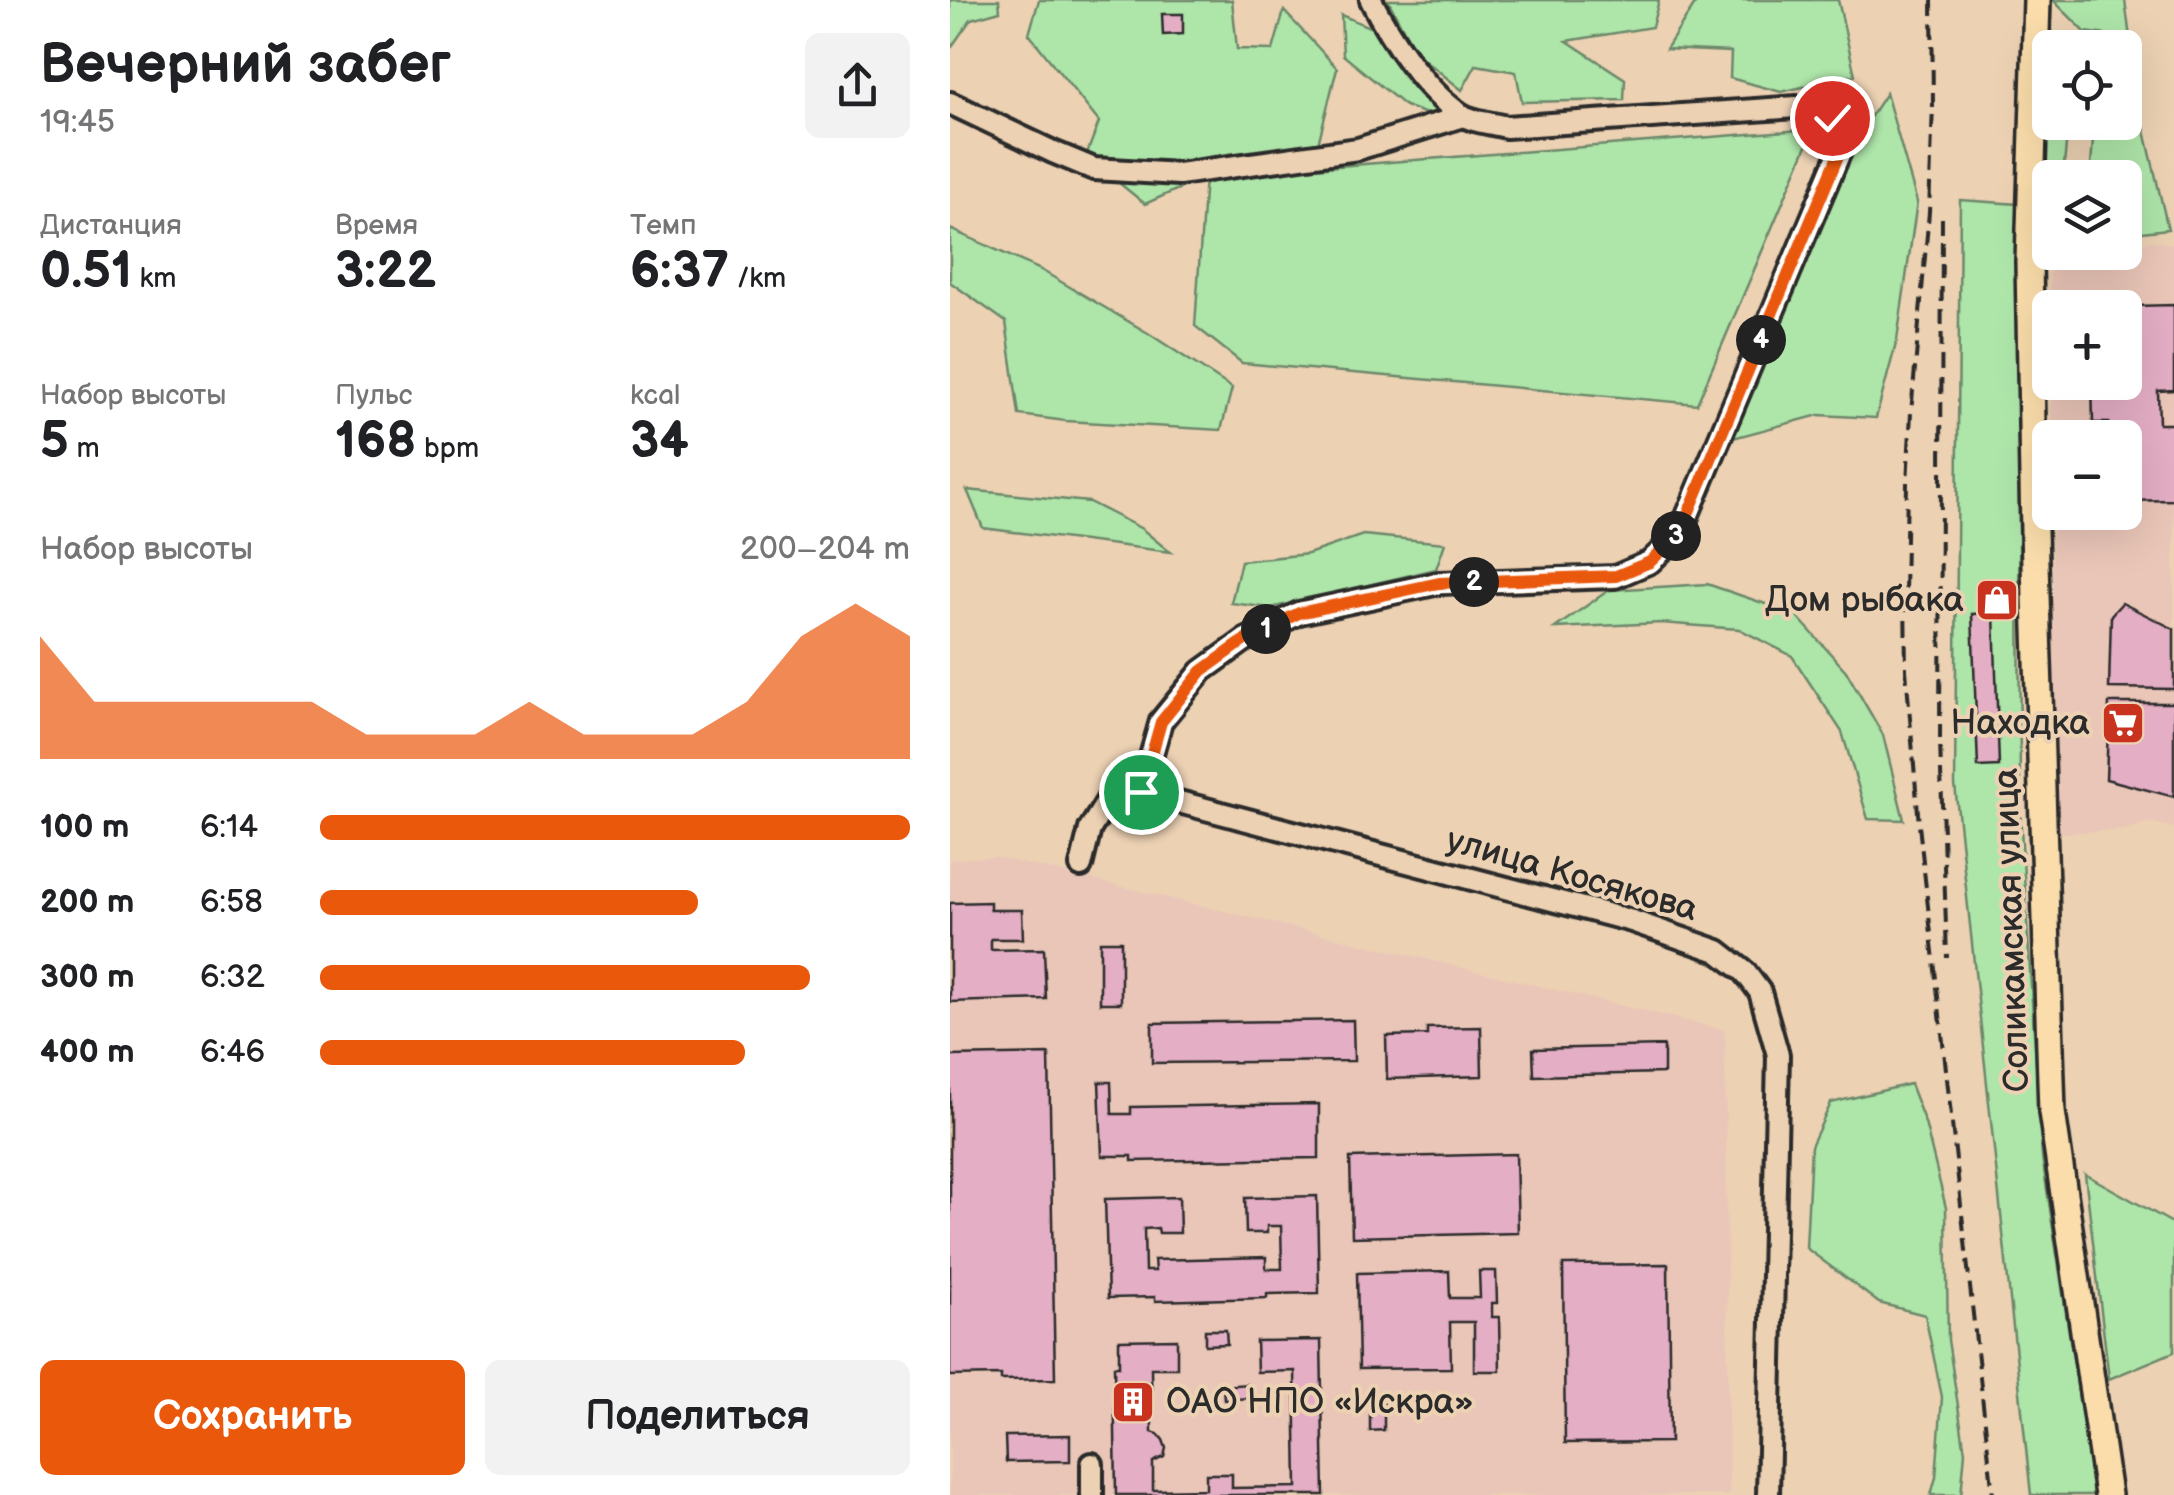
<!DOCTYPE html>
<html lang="ru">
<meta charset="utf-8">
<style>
:root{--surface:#fff;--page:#f2f2f2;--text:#202124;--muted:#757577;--accent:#ea580c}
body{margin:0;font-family:"Balsamiq Sans",sans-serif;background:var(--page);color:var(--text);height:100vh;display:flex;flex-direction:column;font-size:38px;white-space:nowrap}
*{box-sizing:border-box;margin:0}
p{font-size:32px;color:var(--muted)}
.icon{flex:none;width:55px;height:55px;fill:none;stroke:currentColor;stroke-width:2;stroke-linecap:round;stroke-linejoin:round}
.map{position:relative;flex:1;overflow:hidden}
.side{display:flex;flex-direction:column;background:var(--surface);width:950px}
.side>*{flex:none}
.tools{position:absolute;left:1082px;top:30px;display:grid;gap:20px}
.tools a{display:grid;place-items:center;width:110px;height:110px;border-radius:15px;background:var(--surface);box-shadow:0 10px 40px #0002;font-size:50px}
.pin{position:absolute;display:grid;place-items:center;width:85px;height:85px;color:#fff;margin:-42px;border:5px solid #fff;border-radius:50%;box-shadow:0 2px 10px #0007}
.km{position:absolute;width:50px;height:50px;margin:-25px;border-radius:50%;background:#222;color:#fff;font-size:28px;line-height:50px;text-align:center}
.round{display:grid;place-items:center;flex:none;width:105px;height:105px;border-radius:15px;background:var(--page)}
.summary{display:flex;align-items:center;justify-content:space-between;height:170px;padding:0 40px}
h1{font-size:55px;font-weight:800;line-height:75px}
.stats{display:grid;grid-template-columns:repeat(3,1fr);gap:15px;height:170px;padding:10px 40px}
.stats div{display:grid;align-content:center}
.stats b{font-size:50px;font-weight:800}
.stats small{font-size:28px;font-weight:400}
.stats p{font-size:28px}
.chart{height:280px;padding:20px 40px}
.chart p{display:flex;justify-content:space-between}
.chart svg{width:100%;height:180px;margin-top:10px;fill:var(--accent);opacity:.7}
.button{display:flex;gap:20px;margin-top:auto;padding:20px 40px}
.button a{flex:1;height:115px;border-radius:15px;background:var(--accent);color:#fff;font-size:40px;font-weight:800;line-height:115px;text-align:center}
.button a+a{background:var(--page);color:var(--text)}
ul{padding:0 40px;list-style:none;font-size:32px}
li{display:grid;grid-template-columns:160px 120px 1fr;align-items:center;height:75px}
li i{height:25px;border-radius:12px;background:var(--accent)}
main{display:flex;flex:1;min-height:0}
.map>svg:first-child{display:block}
.built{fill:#eac6b8}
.green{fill:#aee5a9;stroke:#6c886a;stroke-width:2.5}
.building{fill:#e4aec5;stroke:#2b2b2b;stroke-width:2.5}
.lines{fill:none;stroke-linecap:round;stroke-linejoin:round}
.minor-casing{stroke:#2b2b2b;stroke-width:28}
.major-casing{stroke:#2b2b2b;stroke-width:32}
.minor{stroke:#ecd1b3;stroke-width:20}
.major{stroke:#faddab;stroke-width:25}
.rail{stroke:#2b2b2b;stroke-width:4;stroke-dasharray:15 8;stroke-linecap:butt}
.route-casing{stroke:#fff;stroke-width:20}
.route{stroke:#ea580c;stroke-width:12}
.labels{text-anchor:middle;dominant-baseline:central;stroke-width:8;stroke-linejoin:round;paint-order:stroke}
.poi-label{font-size:35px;fill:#2b2b2b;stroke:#ecd1b3;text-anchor:end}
.street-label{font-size:35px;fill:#2b2b2b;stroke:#ecd1b3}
</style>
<main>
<section class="side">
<div class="summary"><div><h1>Вечерний забег</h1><p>19:45</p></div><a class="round"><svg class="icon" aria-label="share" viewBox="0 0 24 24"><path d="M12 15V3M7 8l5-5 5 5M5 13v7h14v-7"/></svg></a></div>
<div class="stats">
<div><p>Дистанция</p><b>0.51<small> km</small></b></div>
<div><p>Время</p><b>3:22</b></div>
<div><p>Темп</p><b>6:37<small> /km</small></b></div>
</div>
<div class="stats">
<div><p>Набор высоты</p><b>5<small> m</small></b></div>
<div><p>Пульс</p><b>168<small> bpm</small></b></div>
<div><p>kcal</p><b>34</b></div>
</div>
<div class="chart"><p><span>Набор высоты</span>200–204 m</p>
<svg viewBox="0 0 160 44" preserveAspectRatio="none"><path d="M0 44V14L10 30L20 30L30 30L40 30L50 30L60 38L70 38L80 38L90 30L100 38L110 38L120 38L130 30L140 14L150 6L160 14V44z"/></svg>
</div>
<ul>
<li><b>100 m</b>6:14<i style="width:100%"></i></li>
<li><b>200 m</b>6:58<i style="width:64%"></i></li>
<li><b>300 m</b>6:32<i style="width:83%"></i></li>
<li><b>400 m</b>6:46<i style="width:72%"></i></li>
</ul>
<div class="button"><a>Сохранить</a><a>Поделиться</a></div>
</section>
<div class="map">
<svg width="1224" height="1495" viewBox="0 0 1224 1495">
<rect width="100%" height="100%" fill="#ecd1b3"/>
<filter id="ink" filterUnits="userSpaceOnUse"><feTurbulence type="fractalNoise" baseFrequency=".01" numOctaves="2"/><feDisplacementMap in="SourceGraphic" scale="20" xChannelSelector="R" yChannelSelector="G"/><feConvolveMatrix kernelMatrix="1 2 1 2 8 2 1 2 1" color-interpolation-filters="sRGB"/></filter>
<g filter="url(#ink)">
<!-- built -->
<g class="built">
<path d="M1206,241L1224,245V828L1200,822L1174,830L1105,833L1102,513L1175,512V438L1102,437L1101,383L1175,382V308L1100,307V253L1175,252V244Z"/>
<path d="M46,857L119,874L120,872L142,877L143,880L775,1030L779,1495H0V859Z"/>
</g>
<!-- green -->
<g class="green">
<path d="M0,0H49L50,11L21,19L0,49Z"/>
<path d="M89,0H282L287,49L323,50L334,11L387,68L362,168L864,129L747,404L292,363L245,326L255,177L195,204L136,156L149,122L79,34Z"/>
<path d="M438,0H709L702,27L617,41L675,79L674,100L572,102L566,72L526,65L512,90L466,53Z"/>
<path d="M751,0H888L905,75L831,92L780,78L781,52L716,49L745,4Z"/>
<path d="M1103,0H1175L1180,38L1135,32Z"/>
<path d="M391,15L424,29L460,80L509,126L455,106L393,55Z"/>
<path d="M936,93L967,202L947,340L926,418L869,415L776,440L891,161Z"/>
<path d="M1188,101L1218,229L1175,234V178L1140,177L1143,140L1163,123L1175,122V112Z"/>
<path d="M1100,113V122L1118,123L1113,177L1100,178V240L1094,241V139Z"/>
<path d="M1010,200L1068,204L1070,813L1092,1157L1144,1495H1081L1005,785Z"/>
<path d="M0,229L91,270L198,333L282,388L271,430L116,421L69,415L56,322L0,282Z"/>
<path d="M17,490L139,502L192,529L220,552L33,528Z"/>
<path d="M413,535L495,543L486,569L321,608L281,603L291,561L358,554Z"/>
<path d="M757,584L845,614L896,671L933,735L954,820L918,819L892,732L842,656L789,629L711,623L605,628L659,590Z"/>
<path d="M960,1084L975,1123L996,1208L998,1340L1015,1452L1011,1495H981L986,1477L992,1397L975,1315L929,1303L856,1248L861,1146L881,1103Z"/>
<path d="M1135,1174L1224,1224V1352L1159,1379Z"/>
</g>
<!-- building -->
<g class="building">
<path d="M212,14H233V34L213,35Z"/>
<path d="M1224,305V390L1208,391L1209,424H1224V500L1175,501V438H1159V423H1143L1142,382H1175V308L1140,307Z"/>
<path d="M1172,603L1224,629V689L1159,688L1161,615Z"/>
<path d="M1044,613L1049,766L1028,767L1022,614Z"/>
<path d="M1159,703H1224V797L1156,779Z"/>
<path d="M40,902V910H72L73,939H41V950L94,949L96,999L0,1002V903Z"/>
<rect x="150" y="941" width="21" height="62"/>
<path d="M403,1020L404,1061L202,1063V1023Z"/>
<path d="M531,1027L532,1076L437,1079L436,1036L477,1035V1028Z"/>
<path d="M714,1046V1073L584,1076L583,1049Z"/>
<path d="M99,1054L105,1379L51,1380V1375L0,1376V1056Z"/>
<path d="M149,1082H161L162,1114H181V1107L369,1104V1158L182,1161V1156H152Z"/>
<path d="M566,1154L568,1233L402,1237L400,1158Z"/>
<path d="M367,1196L369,1293L317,1294V1298L205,1301V1297L158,1298L155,1199L229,1197L230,1233H209L208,1228L194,1229L195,1271H205L204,1260L316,1257V1269H332L331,1226H317V1233H296L295,1198Z"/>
<path d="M718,1264L720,1442L615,1443L613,1265Z"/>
<path d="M499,1271L500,1298H530L529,1271H546L547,1303H542V1317H549L550,1371H524V1322H500L501,1368L409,1369L407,1273Z"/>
<path d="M255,1330H276L277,1344L255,1345Z"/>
<path d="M227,1339V1368H201L202,1432L208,1434L213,1440L216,1448L214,1457L203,1462V1490L256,1489V1474H282V1488L347,1487L345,1371L307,1372L306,1341L371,1340L374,1495H166L164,1366H169V1340Z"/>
<path d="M298,1384L299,1398L274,1400L273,1386Z"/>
<path d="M420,1404H434V1430L420,1431Z"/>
<path d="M120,1435V1461L56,1462L55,1436Z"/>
</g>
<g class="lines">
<!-- minor casing -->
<g class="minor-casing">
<g id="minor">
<path d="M0,103L103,152L144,169L229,174L408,149L513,116"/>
<path d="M191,792L211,721L252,671L295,640L349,613L489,583L665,577L700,562L730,533L891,149C889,116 877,113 847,107L556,127C542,123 522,122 510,114C473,88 441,39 421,0"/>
<path d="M131,866L140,829L163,792H191L682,921L768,951L795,972L810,992L828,1055L818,1495"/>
<path d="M142,1495V1464"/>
</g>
</g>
<!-- major casing -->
<g class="major-casing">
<path id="major" d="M1087,0L1079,262L1084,531L1102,1112L1158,1495"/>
</g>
<!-- minor -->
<use href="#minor" class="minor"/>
<!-- major -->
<use href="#major" class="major"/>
<!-- rail -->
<g class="rail">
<path d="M982,0L983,105L979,212L961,413L957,483L955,595L956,670L969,825L1043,1495"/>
<path d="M992,218L990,741L997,958"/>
</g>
</g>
</g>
<g class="lines" filter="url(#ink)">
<!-- route casing -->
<g class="route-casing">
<path id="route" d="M191,792L211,722L252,671L295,640L349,613L489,583L666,576L700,562L730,533L891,149L890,133L882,118"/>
</g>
<!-- route -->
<use href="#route" class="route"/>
</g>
<!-- icons -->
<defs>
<g id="shop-square" transform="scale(2.25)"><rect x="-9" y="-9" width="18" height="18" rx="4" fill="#c8321e" stroke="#ecd1b3"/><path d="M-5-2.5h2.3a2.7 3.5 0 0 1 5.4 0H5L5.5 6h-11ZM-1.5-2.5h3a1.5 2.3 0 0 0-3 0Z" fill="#fff"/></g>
<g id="supermarket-square" transform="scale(2.25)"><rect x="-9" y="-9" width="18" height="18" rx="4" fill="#c8321e" stroke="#ecd1b3"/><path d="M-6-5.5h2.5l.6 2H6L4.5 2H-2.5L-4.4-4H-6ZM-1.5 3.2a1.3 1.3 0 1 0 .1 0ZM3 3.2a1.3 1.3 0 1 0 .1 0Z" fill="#fff"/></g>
<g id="building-square" transform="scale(2.25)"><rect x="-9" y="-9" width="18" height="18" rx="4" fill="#c8321e" stroke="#ecd1b3"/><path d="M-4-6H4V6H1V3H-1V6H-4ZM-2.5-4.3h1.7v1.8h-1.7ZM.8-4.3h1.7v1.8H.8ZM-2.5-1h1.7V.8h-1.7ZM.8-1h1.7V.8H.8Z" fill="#fff"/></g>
</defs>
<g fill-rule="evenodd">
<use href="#shop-square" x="1047" y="600"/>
<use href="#supermarket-square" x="1173" y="723"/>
<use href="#building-square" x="183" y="1402"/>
</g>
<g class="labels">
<!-- poi labels -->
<g class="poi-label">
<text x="1014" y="600">Дом рыбака</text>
<text x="1140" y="723">Находка</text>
<text x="216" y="1402" text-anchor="start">ОАО НПО «Искра»</text>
</g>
<!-- street labels -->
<g class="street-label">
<text transform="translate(622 875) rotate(16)">улица Косякова</text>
<text transform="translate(1062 930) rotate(-92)">Соликамская улица</text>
</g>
</g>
</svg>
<div class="tools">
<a><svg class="icon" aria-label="locate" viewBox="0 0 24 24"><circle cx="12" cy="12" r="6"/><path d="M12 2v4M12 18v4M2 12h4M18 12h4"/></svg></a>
<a><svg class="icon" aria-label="layers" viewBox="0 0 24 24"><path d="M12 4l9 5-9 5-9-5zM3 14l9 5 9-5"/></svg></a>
<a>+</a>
<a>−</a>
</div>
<div class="pin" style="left:191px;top:792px;background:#1e9e55"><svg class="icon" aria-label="arrive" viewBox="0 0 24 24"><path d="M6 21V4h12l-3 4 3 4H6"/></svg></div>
<div class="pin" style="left:882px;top:118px;background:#d93025"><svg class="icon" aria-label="check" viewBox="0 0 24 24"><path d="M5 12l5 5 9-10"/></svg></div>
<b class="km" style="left:316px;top:629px">1</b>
<b class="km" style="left:524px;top:582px">2</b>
<b class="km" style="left:726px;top:536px">3</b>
<b class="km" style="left:811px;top:340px">4</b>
</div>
</main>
